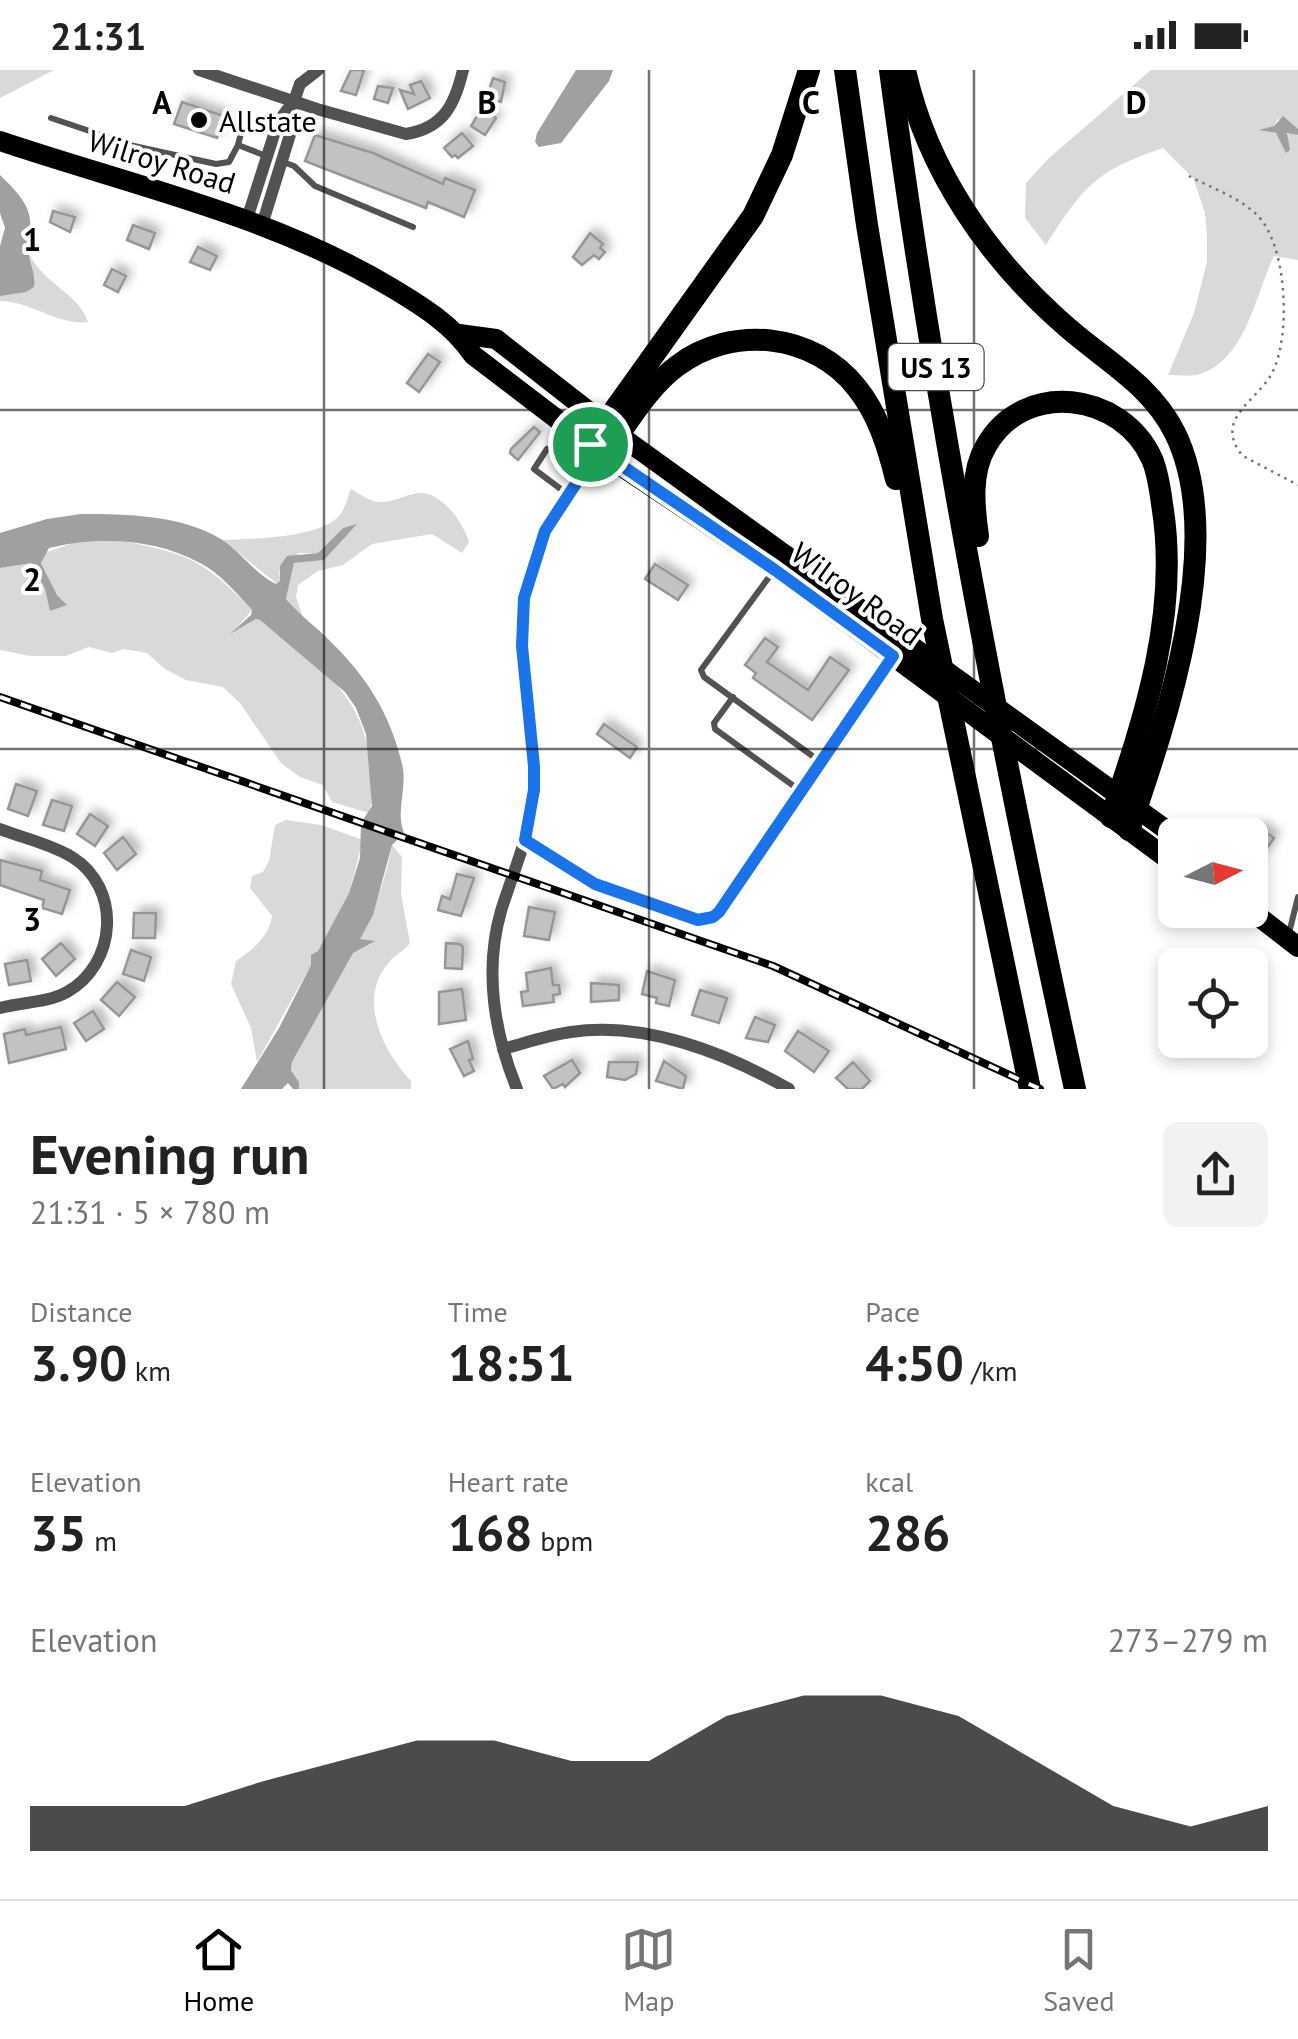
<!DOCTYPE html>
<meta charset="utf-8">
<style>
:root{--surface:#fff;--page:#f2f2f2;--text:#222;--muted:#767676;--line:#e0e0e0;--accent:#000}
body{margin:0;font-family:"PT Sans",sans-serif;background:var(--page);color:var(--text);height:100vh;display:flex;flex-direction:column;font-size:38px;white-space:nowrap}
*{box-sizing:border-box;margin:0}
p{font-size:32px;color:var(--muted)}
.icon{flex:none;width:55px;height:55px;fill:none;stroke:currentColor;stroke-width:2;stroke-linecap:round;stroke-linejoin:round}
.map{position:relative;height:1019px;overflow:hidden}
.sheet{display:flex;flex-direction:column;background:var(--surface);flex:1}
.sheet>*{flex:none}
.needle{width:65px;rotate:84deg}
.controls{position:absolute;left:1158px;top:748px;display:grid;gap:20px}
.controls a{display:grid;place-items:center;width:110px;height:110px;border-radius:15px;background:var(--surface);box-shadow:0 5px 15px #0003;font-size:50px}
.pin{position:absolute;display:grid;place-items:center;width:85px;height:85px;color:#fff;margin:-42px;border:5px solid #fff;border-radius:50%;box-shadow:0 2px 10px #0007}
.round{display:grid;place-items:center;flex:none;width:105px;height:105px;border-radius:15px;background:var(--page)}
.overview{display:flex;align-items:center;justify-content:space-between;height:170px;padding:0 30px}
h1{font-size:55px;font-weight:700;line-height:75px}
.stats{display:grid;grid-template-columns:repeat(3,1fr);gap:15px;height:170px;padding:10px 30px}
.stats div{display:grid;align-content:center}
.stats b{font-size:50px;font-weight:700}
.stats small{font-size:28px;font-weight:400}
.stats p{font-size:28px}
.chart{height:280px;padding:20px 30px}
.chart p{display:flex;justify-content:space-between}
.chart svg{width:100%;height:180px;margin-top:10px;fill:var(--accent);opacity:.7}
.status{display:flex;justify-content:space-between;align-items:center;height:70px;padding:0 50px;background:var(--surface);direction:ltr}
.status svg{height:28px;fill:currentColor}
.dock{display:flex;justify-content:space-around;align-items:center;height:140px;border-top:2px solid var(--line);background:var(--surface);font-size:28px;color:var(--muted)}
.dock a{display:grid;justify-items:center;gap:5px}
.dock .active{color:var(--accent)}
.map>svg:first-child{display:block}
.green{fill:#d9d9d9}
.water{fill:#a0a0a0}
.building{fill:#c2c2c2;stroke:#969696;stroke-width:2.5;filter:url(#shadow)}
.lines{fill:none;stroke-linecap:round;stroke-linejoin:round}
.path{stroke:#747474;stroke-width:2.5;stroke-dasharray:2.5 5;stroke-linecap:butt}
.service{stroke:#525252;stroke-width:6}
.minor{stroke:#525252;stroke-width:12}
.primary{stroke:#000;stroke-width:20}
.motorway{stroke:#000;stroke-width:22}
.rail-casing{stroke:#000;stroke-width:8}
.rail{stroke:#fff;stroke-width:4;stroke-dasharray:11;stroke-linecap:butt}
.route-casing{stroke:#fff;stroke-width:20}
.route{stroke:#1a73e8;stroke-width:12}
.grid{fill:none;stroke:#000;stroke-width:2.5;stroke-opacity:0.55}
.poi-dot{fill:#000;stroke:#fff;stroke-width:4}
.labels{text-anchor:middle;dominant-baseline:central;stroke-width:8;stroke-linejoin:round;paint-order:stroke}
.shield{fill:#fff;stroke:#4c4c4c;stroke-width:2.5}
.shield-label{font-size:28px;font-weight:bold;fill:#000}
.poi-label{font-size:30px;fill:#000;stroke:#fff;text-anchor:start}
.street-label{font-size:30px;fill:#000;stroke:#fff}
.grid-label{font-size:32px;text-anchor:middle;font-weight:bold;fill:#000;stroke:#fff;stroke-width:8;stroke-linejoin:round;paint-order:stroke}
</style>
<div class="status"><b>21:31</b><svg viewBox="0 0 49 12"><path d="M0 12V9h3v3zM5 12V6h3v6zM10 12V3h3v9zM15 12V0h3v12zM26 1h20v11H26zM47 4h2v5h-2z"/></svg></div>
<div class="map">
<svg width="1298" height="1019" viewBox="0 0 1298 1019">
<defs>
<filter id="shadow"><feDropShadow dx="5.5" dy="-5.5" stdDeviation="5" flood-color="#0004"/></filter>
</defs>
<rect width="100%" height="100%" fill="#fff"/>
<!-- green -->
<g class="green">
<path d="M0,0H54L0,28Z"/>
<path d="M1151,0H1298V59L1278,49L1274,56L1262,60L1285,66L1291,62L1298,65V190L1274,186C1256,223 1246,290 1200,304C1191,307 1178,305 1168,305L1194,243L1207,192V166L1205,143L1193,108L1163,78C1095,101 1084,116 1046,175L1025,148L1026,113L1049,88Z"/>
<path d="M28,181C42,214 79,223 88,252C59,256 30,231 0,231V226L35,210Z"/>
<path d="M351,419C360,424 370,432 381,432C394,432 407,424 420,423C442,422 464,454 469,472L462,483L432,464L372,474L343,495L318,501L298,515L296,527L304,550L286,529L294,493L324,490L355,455L343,458L318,483H299L279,502L281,511L277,514L223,470C252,469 315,468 337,448C345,440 347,429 351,419Z"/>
<path d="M118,470C188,484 202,488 252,540L233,562L256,549L260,550C315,594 363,620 371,696C373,712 374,728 369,743L332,732L323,715L300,707L281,693L240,633L223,617L186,610L165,599L147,583L124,579L112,583L89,577L66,586H30L0,580V498L32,493L45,519L51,541L66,534L57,525L41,493L44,483L73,473Z"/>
<path d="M286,750L321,755L363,770L349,823L318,882L311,885V895L257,992L251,958L231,914L236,891C253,879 268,868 272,846L250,818L252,806L263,802L269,791L275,755Z"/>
<path d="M392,775L402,787L401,824L410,873C405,880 398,883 392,889C355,926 382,980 411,1011V1019H299V1012L291,999L292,992C303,974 311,955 321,937C354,878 379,844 392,775Z"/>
</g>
<!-- water -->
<g class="water">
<path d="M576,0H613L609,11L561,73L539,77L535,72L537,63Z"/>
<path d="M1283,46L1298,59V65L1287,63L1290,80L1286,83L1276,63L1259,60L1274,56Z"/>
<path d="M0,105C16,121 33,136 30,160C29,169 27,176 29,185C31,197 36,205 34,217L26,222L0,226V176L5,158L0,143Z"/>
<path d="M81,444C127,444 181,445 221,469C241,482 255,504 276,514L280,511V496L287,486L318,483L343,458L357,454L324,490L294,493L286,529C300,546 317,557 332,573C367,607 391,646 402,694C408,718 395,740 404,763L392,775L373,845L360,869L375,871L353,883L292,992L291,1000L299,1012V1019H293L288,1013L282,1019H241L279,958L311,895V885L318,881L349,823L360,788L361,753L372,736L366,664L356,638L345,622L260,550L256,549L230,564L251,545L252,540C237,524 220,503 200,493C155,468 98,466 49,478L41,493L57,525L67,535L50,541L45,519L32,493L0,498V463L47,449Z"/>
</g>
<!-- building -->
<g class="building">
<path d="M351,0H364L356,25L341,21Z"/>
<path d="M493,8L505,12L501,32L489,29L494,21L489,20Z"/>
<path d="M421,11L430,28L408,39L400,20L414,24L410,15Z"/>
<path d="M378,16L393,18L388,33L374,29Z"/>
<path d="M182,32L224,46L217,68L174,54Z"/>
<path d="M482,38L496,48L485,65L471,56Z"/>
<path d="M462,63L473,76L458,88L455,85L452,87L444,78Z"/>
<path d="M315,65L373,83L443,114L445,108L475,120L464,147L428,132L426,138L305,91Z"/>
<path d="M53,141L75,147L70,162L50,152Z"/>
<path d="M133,155L155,163L149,179L127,170Z"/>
<path d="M590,163L603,174L600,178L605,182L599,189L594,185L582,195L573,187Z"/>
<path d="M198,177L217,186L210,200L190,192Z"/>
<path d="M112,199L126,206L118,222L104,215Z"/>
<path d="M428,284L440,292L419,322L407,313Z"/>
<path d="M534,357L540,362L518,390L510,383L511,379Z"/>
<path d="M655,494L688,515L678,530L645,509Z"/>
<path d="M765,568L778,577L767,592L808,620L830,587L849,600L812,650L753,608L756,603L745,595Z"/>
<path d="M604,654L637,677L630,688L597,664Z"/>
<path d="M16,714L37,721L28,746L8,739Z"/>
<path d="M52,730L72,736L64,761L43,755Z"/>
<path d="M90,744L108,756L95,776L77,764Z"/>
<path d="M1259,757L1274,768L1260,788L1250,781V769Z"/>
<path d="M123,767L136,784L117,800L104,783Z"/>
<path d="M0,790L42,801L40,810L70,820L62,844L42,838L44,830L0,815Z"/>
<path d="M457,804L474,808L461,846L438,840L442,826L450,829Z"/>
<path d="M529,837L555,842L549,870L524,866Z"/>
<path d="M134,843H156L155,868H133Z"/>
<path d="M61,873L75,889L56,906L42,889Z"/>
<path d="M446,873L460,874L463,877L462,899L445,898Z"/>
<path d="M131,880L151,887L144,911L123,904Z"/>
<path d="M27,890L31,911L9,915L5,894Z"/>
<path d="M551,898L553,915H559L560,924L553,925L554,932L523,936L521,922L528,921L526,903Z"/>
<path d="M647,901L675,910L669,936L656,933L657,928L642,924Z"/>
<path d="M117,912L135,927L119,946L101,930Z"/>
<path d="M591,913L619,915V930L591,932Z"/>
<path d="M462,919L466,950L439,954V922Z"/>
<path d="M700,920L727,928L719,953L692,945Z"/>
<path d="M93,941L104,959L86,971L74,953Z"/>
<path d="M755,947L775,955L768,972L746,968Z"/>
<path d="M61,957L66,979L9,993L4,964L25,959L26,965Z"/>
<path d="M798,961L829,981L814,1002L785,981Z"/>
<path d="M468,971L473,989L469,990L474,1001L464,1006L450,979Z"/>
<path d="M572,990L580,1003L565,1017L563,1014L553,1019L544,1006Z"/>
<path d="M664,991L686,1006L683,1019L656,1011Z"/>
<path d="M609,992H638L636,1004L625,1010L607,1007Z"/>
<path d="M853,992L870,1011L862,1019H848L836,1008Z"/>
</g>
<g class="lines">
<!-- path -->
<path class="path" d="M1189,106C1211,118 1239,127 1257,145C1287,174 1291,264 1273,301C1264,320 1244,332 1235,350C1229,363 1234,376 1243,386L1298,415"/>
<!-- service -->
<g class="service">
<path d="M246,43L238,75L266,86"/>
<path d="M51,48L134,76L216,94L229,92L238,75"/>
<path d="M283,92L294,96L315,116L413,157"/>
<path d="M547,379L534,399L566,423"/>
<path d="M772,503L701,600L704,607L822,693"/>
<path d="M733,627L714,653L715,659L802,722"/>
<path d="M526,770L595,813L698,850L713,847L822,693L892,587"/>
<path d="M1289,863L1298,827"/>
</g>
<!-- minor -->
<g class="minor">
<path d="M199,0L317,39L406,64C444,58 455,34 463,0"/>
<path d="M300,14L318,0"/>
<path d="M247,149L278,52L294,31L300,14"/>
<path d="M262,155L293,55L294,31"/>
<path d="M0,759C23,768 51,774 72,787C122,818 117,894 67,922C47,933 22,932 0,938"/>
<path d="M503,979C525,973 548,965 571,962C645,951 726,983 789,1019"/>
<path d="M517,1019C494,963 484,900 501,841C513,802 530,765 534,724C536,698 532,673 529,648C521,568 516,507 560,435C572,415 583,395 604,385"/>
</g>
<!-- primary -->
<g class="primary">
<path d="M0,71C133,116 270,145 392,218C422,236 453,255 473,285L604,385L775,499L1165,787L1175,790"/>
<path d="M459,264L496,269L619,365L1175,766"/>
<path d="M1250,840L1298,877"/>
</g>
<!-- motorway -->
<g class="motorway">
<path d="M845,0L867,155L932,549L1030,1019"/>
<path d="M890,0C935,342 1002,682 1075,1019"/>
<path d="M905,0C927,101 990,191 1068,258C1107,292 1151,315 1175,363C1228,471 1166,652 1129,760"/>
<path d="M590,374L753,146L782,85L809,0"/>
<path d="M604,385C627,355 647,318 677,296C732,254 814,263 857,318C878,344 888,377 896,409"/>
<path d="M978,466C974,437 970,403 986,376C1024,309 1122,322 1152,389C1158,403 1160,419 1162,434C1180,541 1145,647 1111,747"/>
</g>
<!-- rail casing -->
<g class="rail-casing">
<path id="rail" d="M0,627L773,896L1040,1019"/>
</g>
<!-- rail -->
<use href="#rail" class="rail"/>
</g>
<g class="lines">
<!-- route casing -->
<g class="route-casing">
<path id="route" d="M590,374L775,500L893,586L719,842L713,847L698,850L595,814L525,770L534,720V696L522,576L524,528L545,461L590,392Z"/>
</g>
<!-- route -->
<use href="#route" class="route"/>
</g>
<!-- grid -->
<path class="grid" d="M324,0V1019M649,0V1019M974,0V1019M0,340H1298M0,679H1298"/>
<!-- markers -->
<circle class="poi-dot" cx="199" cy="50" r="10"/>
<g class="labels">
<!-- shield labels -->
<rect class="shield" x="888.5" y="274" width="95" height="46" rx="8"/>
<g class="shield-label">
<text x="936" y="297">US 13</text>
</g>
<!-- poi labels -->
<g class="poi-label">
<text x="219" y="50">Allstate</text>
</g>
<!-- street labels -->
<g class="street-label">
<text transform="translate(162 91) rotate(17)">Wilroy Road</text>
<text transform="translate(857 523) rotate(36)">Wilroy Road</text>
</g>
</g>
<g class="grid-label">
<text x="162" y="44">A</text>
<text x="487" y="44">B</text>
<text x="811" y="44">C</text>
<text x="1136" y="44">D</text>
<text x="32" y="181">1</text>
<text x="32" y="521">2</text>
<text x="32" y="861">3</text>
</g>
</svg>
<div class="controls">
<a><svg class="needle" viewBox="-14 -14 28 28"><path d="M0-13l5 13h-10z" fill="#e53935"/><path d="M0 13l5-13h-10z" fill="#767676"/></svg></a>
<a><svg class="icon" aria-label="locate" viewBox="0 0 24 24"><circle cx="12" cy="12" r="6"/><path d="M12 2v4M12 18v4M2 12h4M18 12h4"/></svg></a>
</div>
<div class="pin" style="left:590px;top:374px;background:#1e9e55"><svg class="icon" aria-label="arrive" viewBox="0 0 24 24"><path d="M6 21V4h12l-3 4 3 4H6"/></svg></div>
</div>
<section class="sheet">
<div class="overview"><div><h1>Evening run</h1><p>21:31 · 5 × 780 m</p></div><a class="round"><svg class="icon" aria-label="share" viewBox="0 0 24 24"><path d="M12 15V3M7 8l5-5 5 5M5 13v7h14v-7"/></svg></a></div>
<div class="stats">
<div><p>Distance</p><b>3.90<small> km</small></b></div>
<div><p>Time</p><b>18:51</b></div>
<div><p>Pace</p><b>4:50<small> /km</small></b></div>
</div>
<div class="stats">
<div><p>Elevation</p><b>35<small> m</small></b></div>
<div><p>Heart rate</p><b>168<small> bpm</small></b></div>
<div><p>kcal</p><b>286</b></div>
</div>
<div class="chart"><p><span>Elevation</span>273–279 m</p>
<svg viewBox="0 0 160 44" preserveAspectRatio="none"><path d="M0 44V33L10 33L20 33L30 27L40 22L50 17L60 17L70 22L80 22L90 11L100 6L110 6L120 11L130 22L140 33L150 38L160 33V44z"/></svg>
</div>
</section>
<nav class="dock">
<a class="active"><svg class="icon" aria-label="home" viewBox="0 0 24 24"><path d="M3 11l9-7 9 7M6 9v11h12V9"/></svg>Home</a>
<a><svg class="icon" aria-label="map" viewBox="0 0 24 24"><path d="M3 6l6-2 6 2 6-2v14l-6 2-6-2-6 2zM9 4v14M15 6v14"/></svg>Map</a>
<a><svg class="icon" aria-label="saved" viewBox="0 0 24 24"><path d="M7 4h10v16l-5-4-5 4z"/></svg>Saved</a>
</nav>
